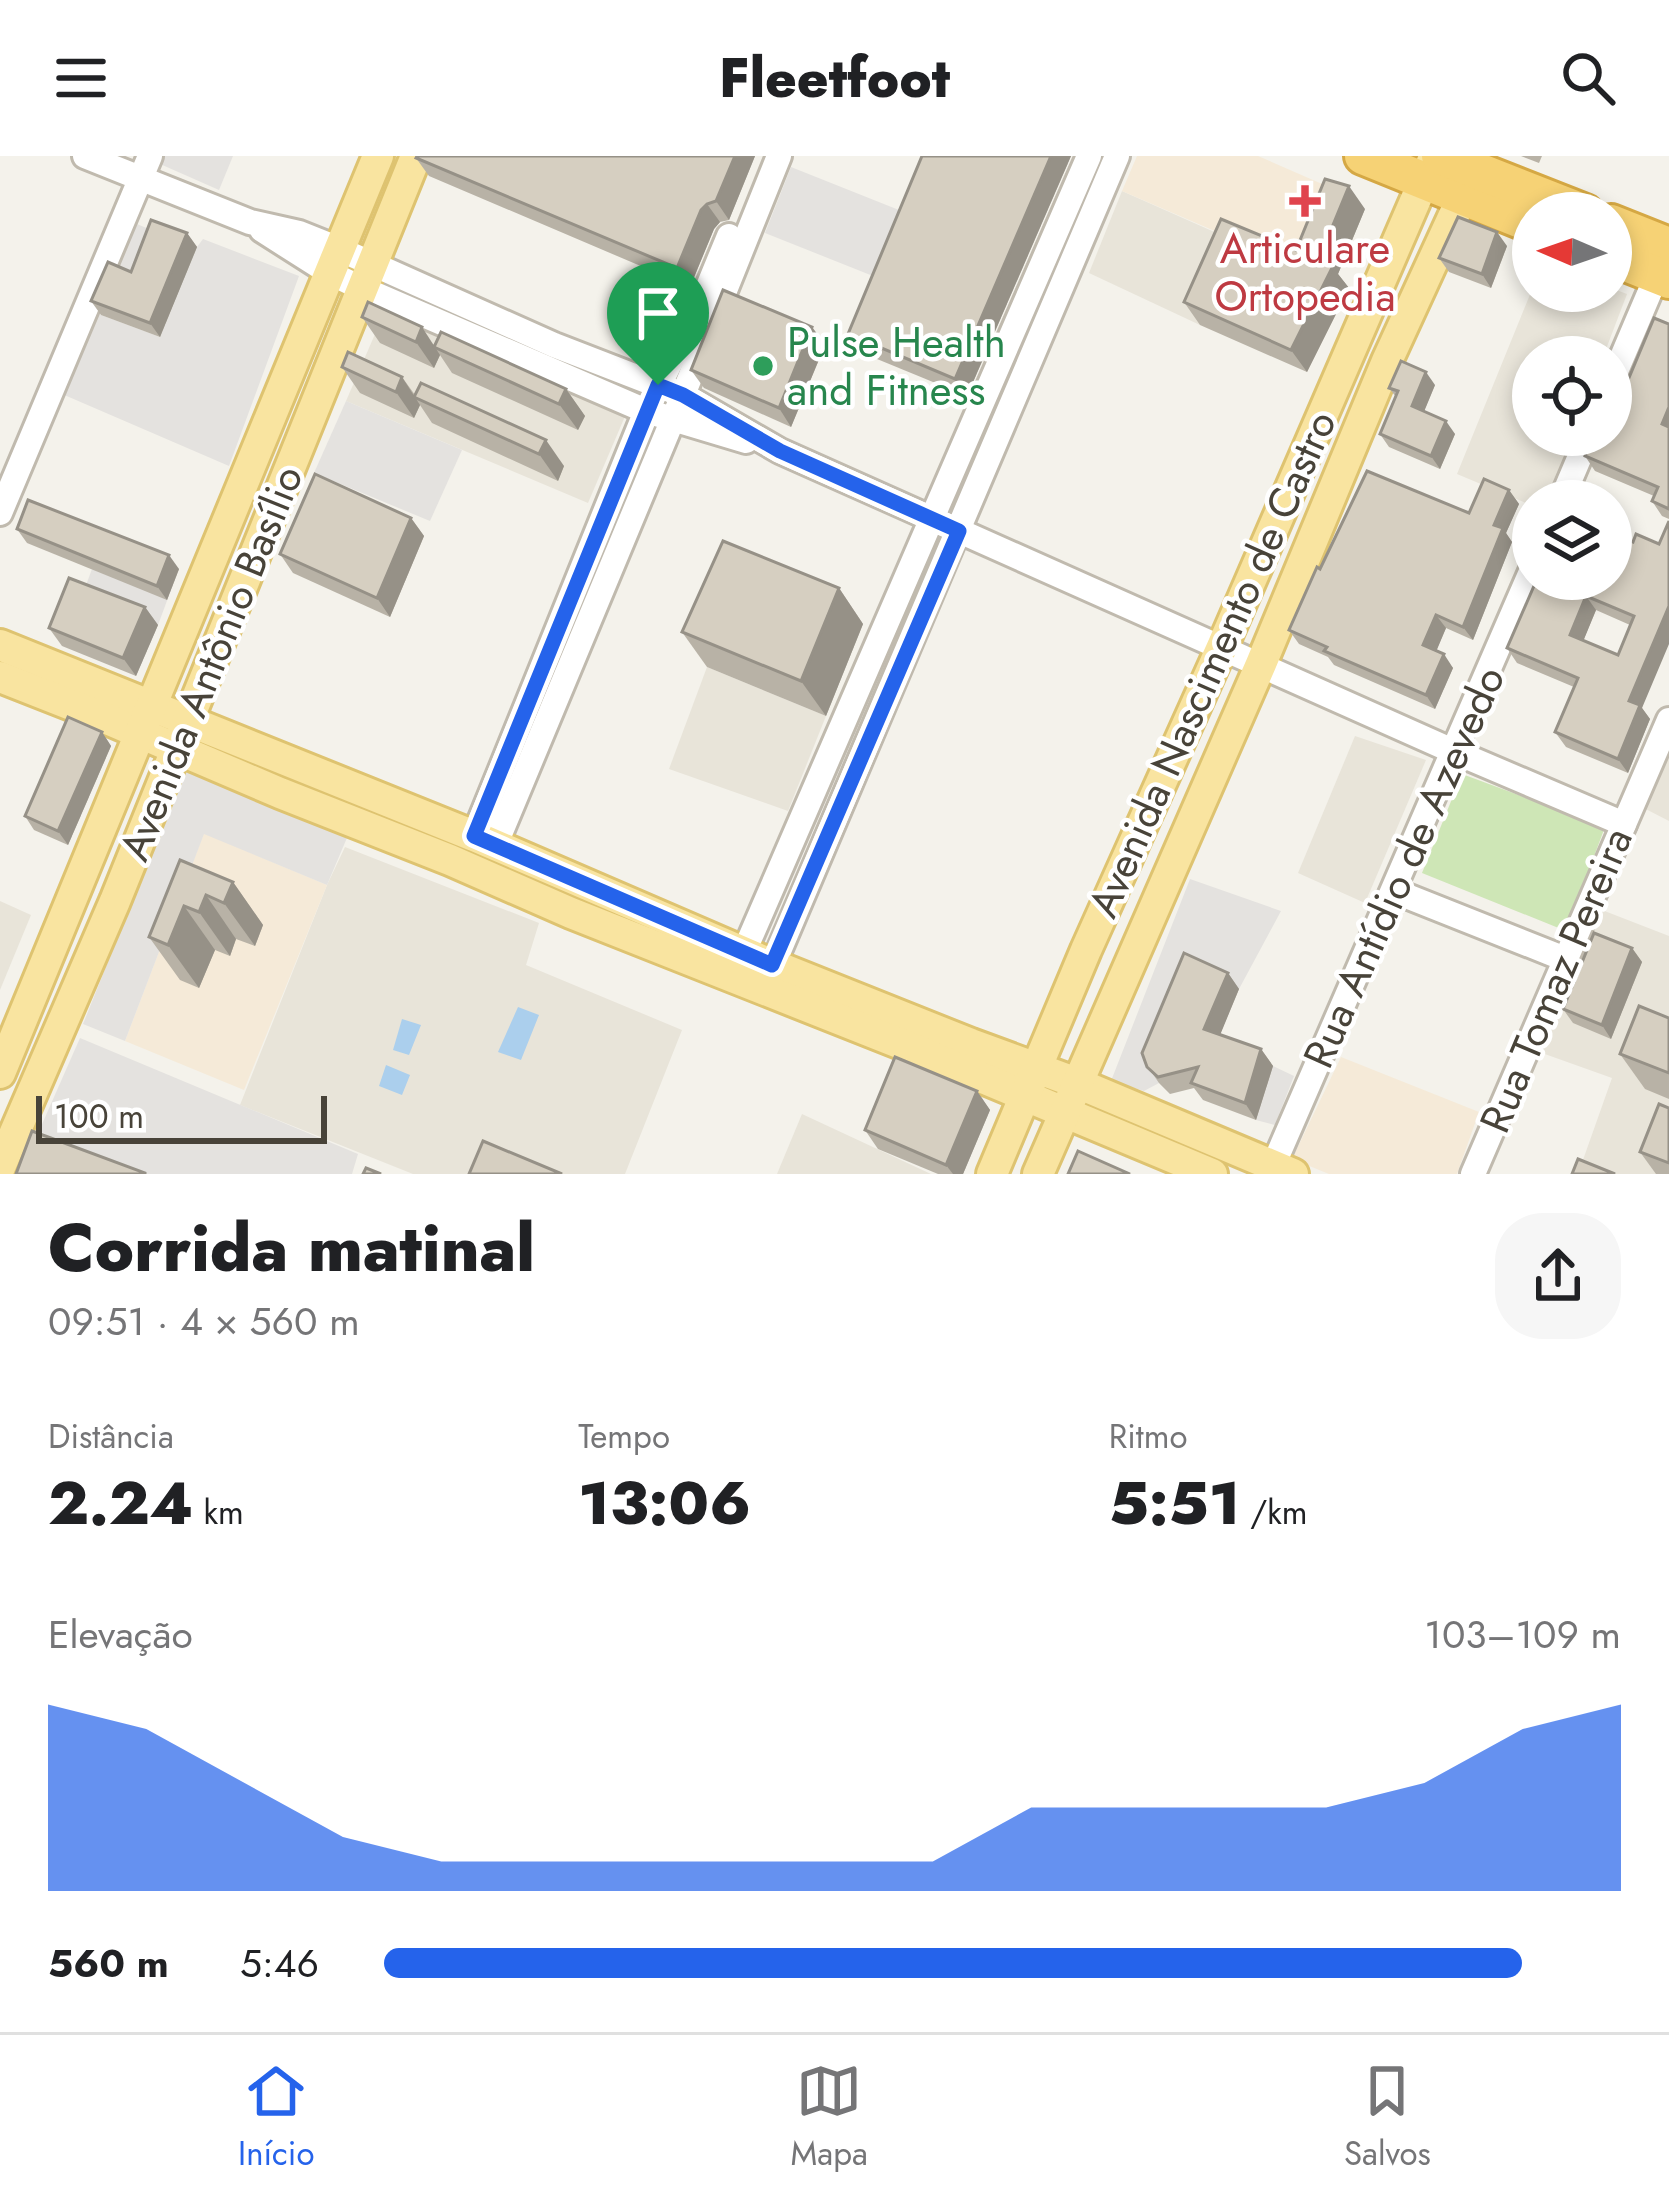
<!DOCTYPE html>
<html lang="pt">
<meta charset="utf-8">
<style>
:root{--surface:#fff;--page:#f6f6f6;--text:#202124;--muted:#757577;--line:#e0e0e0;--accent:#2563eb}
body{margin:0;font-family:Jost,sans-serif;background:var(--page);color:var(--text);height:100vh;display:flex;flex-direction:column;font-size:45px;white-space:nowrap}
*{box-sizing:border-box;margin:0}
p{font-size:39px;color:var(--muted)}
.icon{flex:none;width:66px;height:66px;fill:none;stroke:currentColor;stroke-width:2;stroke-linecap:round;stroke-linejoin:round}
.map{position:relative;height:1018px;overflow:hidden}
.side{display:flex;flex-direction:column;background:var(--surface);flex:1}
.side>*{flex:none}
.needle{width:78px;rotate:272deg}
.buttons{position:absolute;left:1512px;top:36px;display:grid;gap:24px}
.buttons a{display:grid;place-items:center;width:120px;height:120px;border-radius:50%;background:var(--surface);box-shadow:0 6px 18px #0003;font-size:60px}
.scale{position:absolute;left:36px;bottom:30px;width:291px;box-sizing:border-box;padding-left:12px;border:6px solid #484339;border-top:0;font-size:33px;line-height:42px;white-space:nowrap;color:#484339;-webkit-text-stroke:9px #fff;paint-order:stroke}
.pin{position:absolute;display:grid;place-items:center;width:102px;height:102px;color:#fff;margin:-123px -51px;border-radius:50% 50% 50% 0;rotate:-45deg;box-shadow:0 0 12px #0007}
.pin .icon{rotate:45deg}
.round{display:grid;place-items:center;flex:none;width:126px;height:126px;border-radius:48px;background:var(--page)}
.summary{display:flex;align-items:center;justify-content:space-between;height:204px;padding:0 48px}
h1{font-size:66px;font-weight:800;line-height:90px}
.metrics{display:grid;grid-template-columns:repeat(3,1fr);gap:18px;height:204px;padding:12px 48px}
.metrics div{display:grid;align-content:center}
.metrics b{font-size:60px;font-weight:800}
.metrics small{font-size:33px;font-weight:400}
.metrics p{font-size:33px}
.chart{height:336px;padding:24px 48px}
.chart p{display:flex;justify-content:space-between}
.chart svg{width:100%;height:216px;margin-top:12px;fill:var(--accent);opacity:.7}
ul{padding:0 48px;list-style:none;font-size:39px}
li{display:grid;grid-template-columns:192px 144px 1fr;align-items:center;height:90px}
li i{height:30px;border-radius:15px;background:var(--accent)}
header{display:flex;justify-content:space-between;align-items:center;height:156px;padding:0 48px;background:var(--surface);font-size:54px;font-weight:800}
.dock{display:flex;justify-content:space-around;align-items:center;height:168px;border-top:3px solid var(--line);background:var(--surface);font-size:33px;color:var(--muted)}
.dock a{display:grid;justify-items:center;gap:6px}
.dock .current{color:var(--accent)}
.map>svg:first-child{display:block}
.residential{fill:#e8e4d9}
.commercial{fill:#f5ead8}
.green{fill:#cee6b6}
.parking{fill:#e4e2df}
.water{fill:#abcfed}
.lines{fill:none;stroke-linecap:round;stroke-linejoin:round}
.minor-casing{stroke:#c0baae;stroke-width:30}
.major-casing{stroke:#dec370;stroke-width:36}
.highway-casing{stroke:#d5a844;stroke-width:42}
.minor{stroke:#fff;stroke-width:24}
.major{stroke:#f9e4a0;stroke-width:30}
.highway{stroke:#f6d275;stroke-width:36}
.wall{fill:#b8b2a6;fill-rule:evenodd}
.shaded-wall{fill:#969187}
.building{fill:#d6cfc1;stroke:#969187;stroke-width:3;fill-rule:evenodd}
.route-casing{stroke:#fff;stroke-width:24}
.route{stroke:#2563eb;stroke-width:15}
.health-dot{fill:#e0444e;stroke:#fff;stroke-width:4.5}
.leisure-dot{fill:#2e9e5b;stroke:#fff;stroke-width:4.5}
.labels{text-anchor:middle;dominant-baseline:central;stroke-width:9;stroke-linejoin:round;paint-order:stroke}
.health-label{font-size:42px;fill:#be3a42;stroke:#fff}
.leisure-label{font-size:42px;fill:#27864d;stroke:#fff;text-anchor:start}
.street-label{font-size:42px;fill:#484339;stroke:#fff}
</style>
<header><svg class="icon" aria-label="menu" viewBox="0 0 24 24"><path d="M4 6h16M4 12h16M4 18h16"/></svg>Fleetfoot<svg class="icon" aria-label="search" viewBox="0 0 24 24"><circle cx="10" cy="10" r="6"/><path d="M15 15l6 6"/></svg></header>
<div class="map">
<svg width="1669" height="1018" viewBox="0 0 1669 1018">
<rect width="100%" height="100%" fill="#f4f2eb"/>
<!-- residential -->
<g class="residential">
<path d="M1122,35L1237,86L1200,169L1089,117Z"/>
<path d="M1533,131V135H1611V132L1627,138L1603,201H1533V279H1573L1547,345H1533V350L1457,318Z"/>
<path d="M385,155L626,258L588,347L346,245Z"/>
<path d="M707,511L826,560L788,655L669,613Z"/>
<path d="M1669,565V665L1634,647Z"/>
<path d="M1355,580L1426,604L1365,747L1298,717Z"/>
<path d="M345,691L539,767L526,809L682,874L625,1018H413L240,949L327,729Z"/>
<path d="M0,745L31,759L0,834Z"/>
<path d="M1602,754L1669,780V1018H1578L1612,922L1542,897Z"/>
<path d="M802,958L931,1018H777Z"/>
</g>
<!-- commercial -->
<g class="commercial">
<path d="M1137,0H1258L1345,38L1312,117L1122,35Z"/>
<path d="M204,677L327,729L244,934L125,885Z"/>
<path d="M1341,901L1479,956L1457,1018H1329L1292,1003Z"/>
</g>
<!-- green -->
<path class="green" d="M1462,618L1605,671L1566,775L1422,717Z"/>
<!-- parking -->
<g class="parking">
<path d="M152,0H233L219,34L151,4Z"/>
<path d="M791,11L914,60L888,126L765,77Z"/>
<path d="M132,66L161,78L141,130L111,117Z"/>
<path d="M203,83L299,120L229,310L62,238L96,157L160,181L197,91Z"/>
<path d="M346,245L462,294L430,365L314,317Z"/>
<path d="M92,413L168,442L158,469L82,440Z"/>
<path d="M185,614L349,677L327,729L204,678L125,885L83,868Z"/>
<path d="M1190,723L1281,755L1239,833L1197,814L1159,927L1144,935L1111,925Z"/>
<path d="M80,882L358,998L352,1018H123L39,975Z"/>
<path d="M1273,910L1294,920L1275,969L1256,964Z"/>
</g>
<!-- water -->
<g class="water">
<path d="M518,851L539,859L521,904L498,896Z"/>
<path d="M402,863L421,869L409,899L393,894Z"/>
<path d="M386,909L410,919L402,939L379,930Z"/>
</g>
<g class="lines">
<!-- minor casing -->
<g class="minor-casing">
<g id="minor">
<path d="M85,0L250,66L299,77L339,93L554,189L683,239L780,295L1455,596L1624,668"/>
<path d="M262,74L328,116L361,132L646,255L746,285"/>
<path d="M1611,227L1657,119"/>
<path d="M1561,345L1589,279"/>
<path d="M0,357L150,0"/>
<path d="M474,680L646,255L705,138L729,80"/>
<path d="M495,690L683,239L779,0"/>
<path d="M1394,735L1565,803"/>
<path d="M744,796L1089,0"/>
<path d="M773,809L1117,0"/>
<path d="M1273,1010L1533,411"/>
<path d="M1473,1018L1669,564"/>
</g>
</g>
<!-- major casing -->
<g class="major-casing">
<g id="major">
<path d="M0,489L474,680L773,809L971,888L1077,927L1293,1018"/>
<path d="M0,521L107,563L280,637L450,704L571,757L904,889L1212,1018"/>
<path d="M0,917L378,0"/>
<path d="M0,1011L115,745L416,0"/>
<path d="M992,1018L1086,794L1222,491L1432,6"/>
<path d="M1038,1018L1261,508L1387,205L1471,22"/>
</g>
</g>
<!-- highway casing -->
<g class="highway-casing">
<g id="highway">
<path d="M1363,0L1533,69"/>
<path d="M1440,0L1585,57"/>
<path d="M1611,67L1669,90"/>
<path d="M1611,101L1669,124"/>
</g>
</g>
<!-- minor -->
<use href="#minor" class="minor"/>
<!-- major -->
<use href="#major" class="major"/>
<!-- highway -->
<use href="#highway" class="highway"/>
</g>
<!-- wall -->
<g class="wall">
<path d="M755,0L729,64L720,66L714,73L690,131L429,20L416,2Z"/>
<path d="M922,0H1071L967,240L860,196L848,178Z"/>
<path d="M1521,0H1542L1539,7Z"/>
<path d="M1365,53L1338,118L1349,132L1307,216L1200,169L1184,146L1296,94Z"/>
<path d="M187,77L197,91L160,181L101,159L91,145Z"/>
<path d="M1507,90L1491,132L1449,116L1439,102Z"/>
<path d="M362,161L435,189L566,233L585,260L578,274L452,217L440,199L434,212L380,187Z"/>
<path d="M1669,168V363L1662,360L1652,345L1654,340L1595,315L1585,300L1613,260Z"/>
<path d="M812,171L825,189L791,271L704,232L691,214Z"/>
<path d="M342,211L402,221L415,239L564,310L558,325L432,267L420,249L414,262L360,237Z"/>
<path d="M1435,229L1424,255L1455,278L1440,313L1389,291L1380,278L1396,241L1389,232Z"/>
<path d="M1509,334L1519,348L1506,377L1512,386L1473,484L1446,472L1436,495L1453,512L1435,553L1334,509L1328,501L1299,488L1289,474L1320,413L1469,357Z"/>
<path d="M411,362L424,380L390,461L293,417L280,398Z"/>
<path d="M17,373L179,413L167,444L27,387Z"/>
<path d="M1633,386L1659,388L1642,552L1650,563L1628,617L1566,591L1555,576L1574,531L1517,507L1507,492ZM1596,454L1630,469L1618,499L1583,485Z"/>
<path d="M839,432L863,468L826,560L707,511L682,476Z"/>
<path d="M145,451L158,469L136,520L62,490L49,472Z"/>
<path d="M102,576L111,590L68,689L34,674L25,660Z"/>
<path d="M180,704L233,726L263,769L255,790L236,783L230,800L215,794L199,832L180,824L149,781Z"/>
<path d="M1632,792L1642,806L1611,883L1573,867L1563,853Z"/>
<path d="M1228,817L1239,833L1220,878L1261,893L1273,910L1256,964L1203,944L1194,932L1170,938L1159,927L1148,911Z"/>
<path d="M1669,862V943L1645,933L1620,898Z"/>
<path d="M977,935L990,954L963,1018H938L878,993L865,974Z"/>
<path d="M1669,952V1018H1656L1640,996Z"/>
</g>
<!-- shaded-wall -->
<g class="shaded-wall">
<path d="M735,0H755L729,64L716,45Z"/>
<path d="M1051,0H1071L967,240L955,223Z"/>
<path d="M1349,30L1365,53L1338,118L1349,132L1307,216L1291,194L1319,103Z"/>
<path d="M707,48L720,66L714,73L690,131L677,112L701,54Z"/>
<path d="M1497,76L1507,90L1491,132L1482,118Z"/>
<path d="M187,77L197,91L160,181L150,167Z"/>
<path d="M422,171L440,199L434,212L416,186Z"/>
<path d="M812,171L825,189L791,271L779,252Z"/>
<path d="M1426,216L1435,229L1421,263L1412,250Z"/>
<path d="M402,221L420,249L414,262L396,236Z"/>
<path d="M566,233L585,260L578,274L559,248Z"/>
<path d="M1669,251V279L1662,268Z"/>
<path d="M1446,265L1455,278L1440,313L1431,300Z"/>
<path d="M546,284L564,310L558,325L539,298Z"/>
<path d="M1509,334L1519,348L1506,377L1512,386L1473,484L1463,471L1494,369Z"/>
<path d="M411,362L424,380L390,461L377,442Z"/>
<path d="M169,399L179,413L167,444L157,430Z"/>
<path d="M839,432L863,468L826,560L801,525Z"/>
<path d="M1586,440L1596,454L1580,493L1570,479Z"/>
<path d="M1669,450V488L1642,552L1650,563L1628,617L1618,603L1629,545Z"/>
<path d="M145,451L158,469L136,520L123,502Z"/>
<path d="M1436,459L1446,472L1433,503L1423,489Z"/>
<path d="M1444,498L1453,512L1435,553L1426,539Z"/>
<path d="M102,576L111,590L68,689L58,675Z"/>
<path d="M233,726L263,769L255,790L224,747Z"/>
<path d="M206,739L236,783L230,800L199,756Z"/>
<path d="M184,750L215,794L199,832L168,789Z"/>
<path d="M1632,792L1642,806L1611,883L1602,869Z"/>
<path d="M1228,817L1239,833L1216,889L1204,873Z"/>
<path d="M1261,893L1273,910L1256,964L1245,947Z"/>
<path d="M977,935L990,954L963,1018H953L946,1009Z"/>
</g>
<!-- building -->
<g class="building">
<path d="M417,0H735L716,45L707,48L701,54L677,112L416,2Z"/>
<path d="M922,0H1051L955,223L848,178Z"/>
<path d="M1325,23L1349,30L1319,103L1333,110L1291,194L1184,146L1221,63L1296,94Z"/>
<path d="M1458,61L1497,76L1482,118L1439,102Z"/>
<path d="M151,64L187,77L150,167L91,145L108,106L131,116Z"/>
<path d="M723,134L812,171L779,252L691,214Z"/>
<path d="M368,146L422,171L416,186L362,161Z"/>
<path d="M1654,162L1669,168V251L1662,268L1669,271V353L1652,345L1658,331L1585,300L1593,279H1611V259L1613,260Z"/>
<path d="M441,176L566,233L559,248L434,191Z"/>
<path d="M348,196L402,221L396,236L342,211Z"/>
<path d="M1401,205L1426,216L1412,250L1446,265L1431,300L1380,278L1398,235L1389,232Z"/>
<path d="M421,227L546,284L539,298L414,241Z"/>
<path d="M1367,315L1469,357L1484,323L1509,334L1494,369L1503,372L1463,471L1436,459L1423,489L1444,498L1426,539L1324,495L1327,491L1289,474L1317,411L1320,413Z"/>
<path d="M315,318L411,362L377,442L280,398Z"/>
<path d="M28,344L169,399L157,430L17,373Z"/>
<path d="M1669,365V450L1629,545L1640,549L1618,603L1555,576L1578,522L1507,492L1537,423H1611V377L1633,386L1636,378L1659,388ZM1586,440L1634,460L1618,499L1570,479Z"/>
<path d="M723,385L839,432L801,525L682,476Z"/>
<path d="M69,422L145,451L123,502L49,472Z"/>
<path d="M68,561L102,576L58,675L25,660Z"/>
<path d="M180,704L233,726L224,747L206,739L199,756L184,750L168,789L149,781Z"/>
<path d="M1594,777L1632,792L1602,869L1563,853Z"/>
<path d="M1184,797L1228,817L1204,873L1261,893L1245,947L1191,927L1198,911L1158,921L1147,911L1142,897Z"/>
<path d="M1639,850L1669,862V917L1620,898Z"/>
<path d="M895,901L977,935L946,1009L865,974Z"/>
<path d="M1659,948L1669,952V1007L1640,996Z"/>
<path d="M32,975L145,1017V1018H16Z"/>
<path d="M483,985L562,1018H469Z"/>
<path d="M1078,995L1130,1018H1068Z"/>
<path d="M1578,1003L1615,1018H1572Z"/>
<path d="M366,1012L381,1018H363Z"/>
</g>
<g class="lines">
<!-- route casing -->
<g class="route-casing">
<path id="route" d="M658,229L683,239L780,295L959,375L772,809L474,680Z"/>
</g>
<!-- route -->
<use href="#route" class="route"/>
</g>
<!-- markers -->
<path class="health-dot" d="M1299 27h12v12h12v12h-12v12h-12v-12h-12v-12h12z"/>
<circle class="leisure-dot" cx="763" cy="210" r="12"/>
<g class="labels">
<!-- health labels -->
<g class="health-label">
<text x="1305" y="92">Articulare<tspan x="1305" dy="48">Ortopedia</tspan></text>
</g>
<!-- leisure labels -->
<g class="leisure-label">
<text x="787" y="186">Pulse Health<tspan x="787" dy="48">and Fitness</tspan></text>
</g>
<!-- street labels -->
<g class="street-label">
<text transform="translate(211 507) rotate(-68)">Avenida Antônio Basílio</text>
<text transform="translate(1212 508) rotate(-66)">Avenida Nascimento de Castro</text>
<text transform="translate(1404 711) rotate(-66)">Rua Antídio de Azevedo</text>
<text transform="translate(1556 824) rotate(-67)">Rua Tomaz Pereira</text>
</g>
</g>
</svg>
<div class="buttons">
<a><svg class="needle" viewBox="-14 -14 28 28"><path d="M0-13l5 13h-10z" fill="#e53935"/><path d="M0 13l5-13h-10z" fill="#757577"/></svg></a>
<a><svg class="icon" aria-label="locate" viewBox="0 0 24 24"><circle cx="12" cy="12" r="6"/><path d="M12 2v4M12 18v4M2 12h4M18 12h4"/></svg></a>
<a><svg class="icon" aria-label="layers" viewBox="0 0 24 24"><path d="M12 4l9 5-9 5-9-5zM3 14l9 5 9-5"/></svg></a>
</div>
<div class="scale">100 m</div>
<div class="pin" style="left:658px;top:229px;background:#1e9e55"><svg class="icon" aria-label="arrive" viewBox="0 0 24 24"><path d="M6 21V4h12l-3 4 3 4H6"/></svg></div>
</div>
<section class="side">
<div class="summary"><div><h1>Corrida matinal</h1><p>09:51 · 4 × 560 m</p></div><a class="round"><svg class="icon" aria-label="share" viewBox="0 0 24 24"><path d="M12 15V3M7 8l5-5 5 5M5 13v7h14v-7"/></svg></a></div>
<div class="metrics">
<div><p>Distância</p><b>2.24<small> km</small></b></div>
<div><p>Tempo</p><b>13:06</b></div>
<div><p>Ritmo</p><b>5:51<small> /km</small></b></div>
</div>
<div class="chart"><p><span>Elevação</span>103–109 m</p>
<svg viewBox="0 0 160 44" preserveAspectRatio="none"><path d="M0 44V6L10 11L20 22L30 33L40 38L50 38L60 38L70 38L80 38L90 38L100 27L110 27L120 27L130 27L140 22L150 11L160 6V44z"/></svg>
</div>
<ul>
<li><b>560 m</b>5:46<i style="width:92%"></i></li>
</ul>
</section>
<nav class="dock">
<a class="current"><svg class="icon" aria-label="home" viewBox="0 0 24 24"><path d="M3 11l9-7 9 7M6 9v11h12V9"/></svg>Início</a>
<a><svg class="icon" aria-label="map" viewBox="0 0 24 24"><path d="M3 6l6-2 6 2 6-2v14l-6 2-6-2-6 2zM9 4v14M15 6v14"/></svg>Mapa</a>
<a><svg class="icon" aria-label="saved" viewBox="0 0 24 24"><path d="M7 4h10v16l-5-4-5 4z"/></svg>Salvos</a>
</nav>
